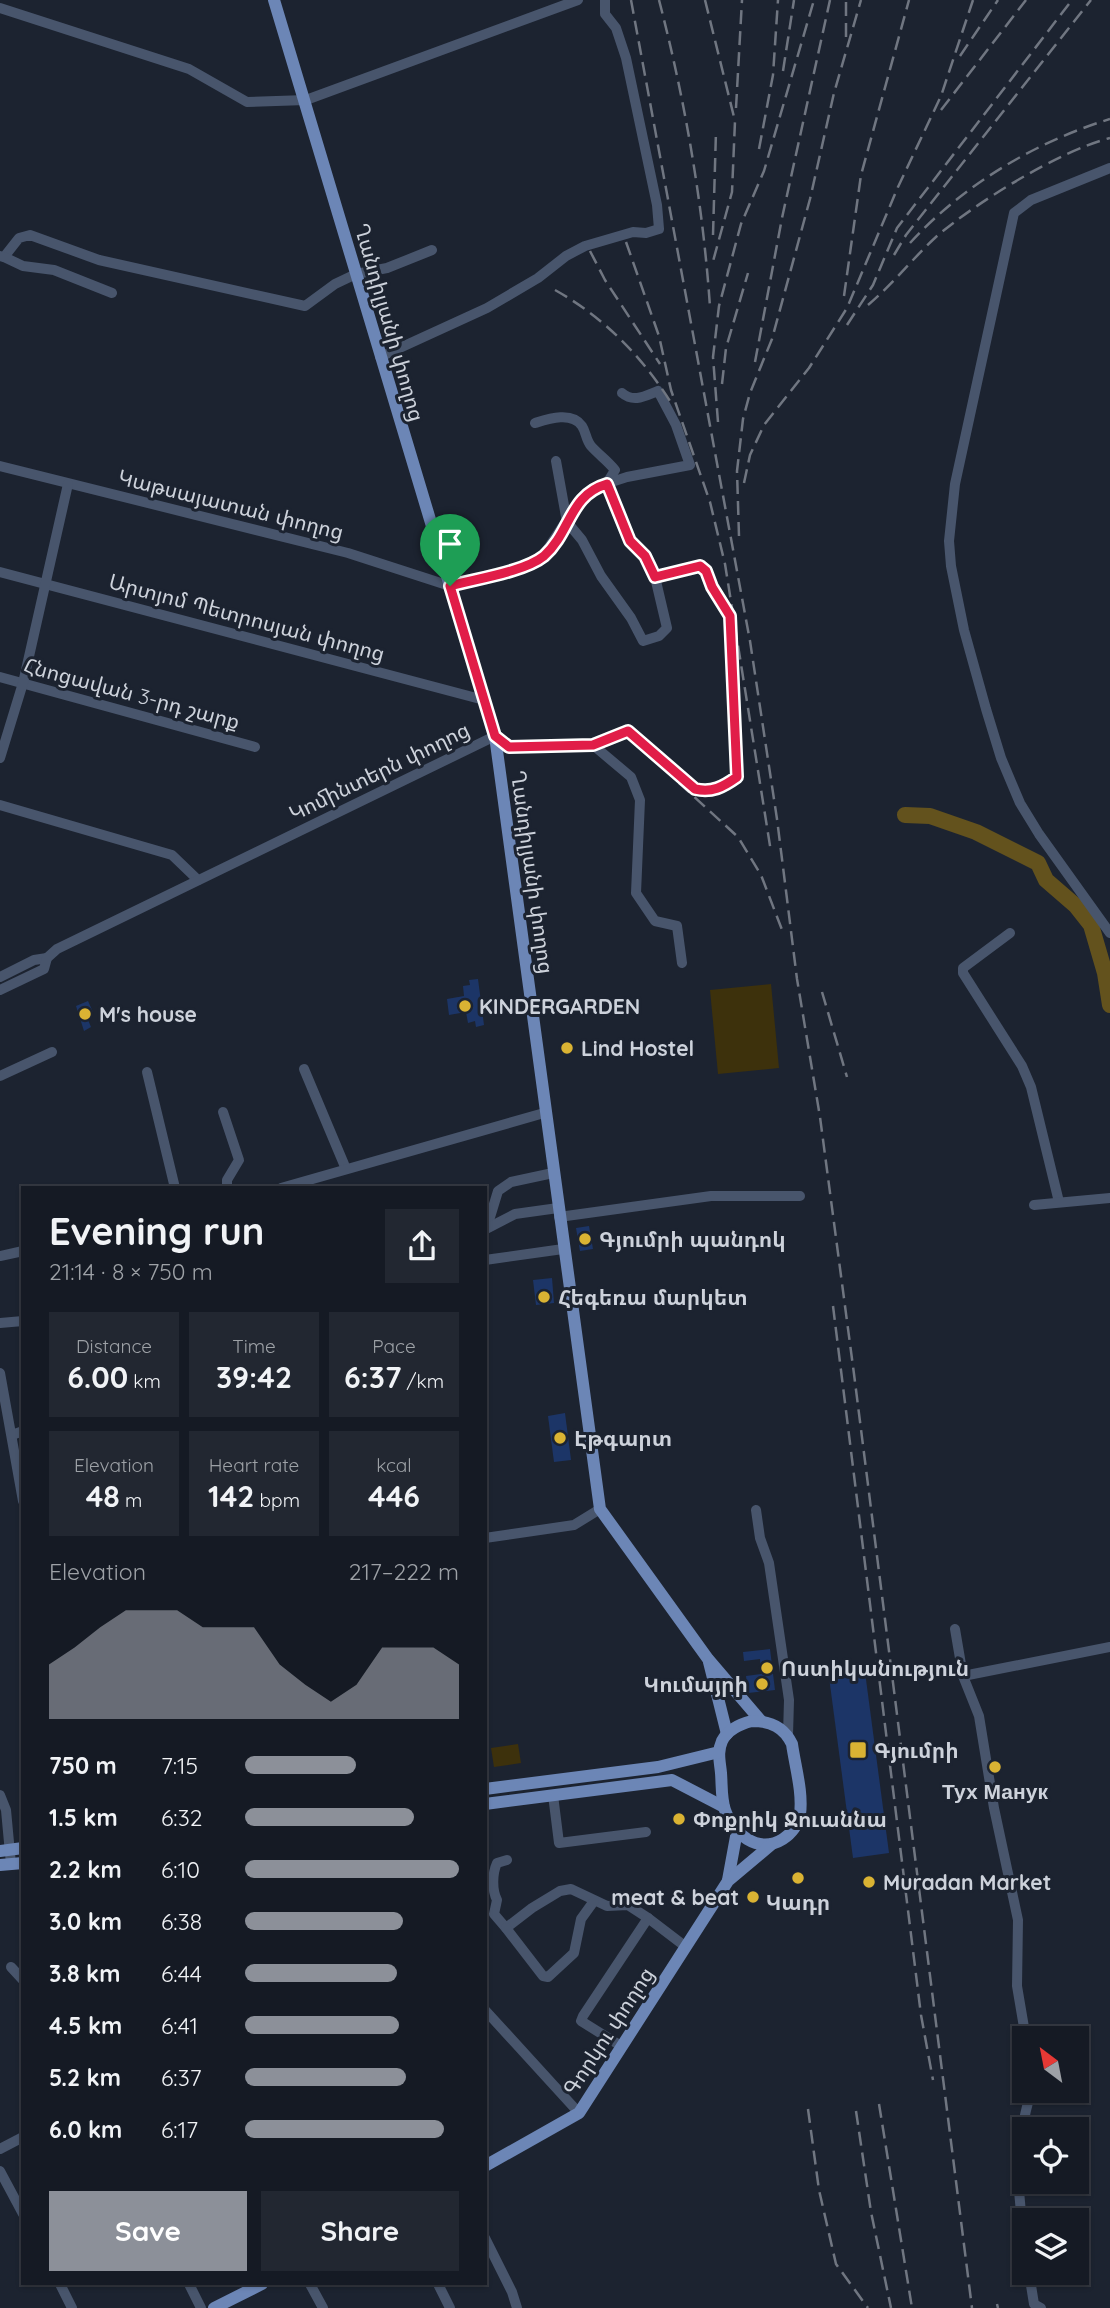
<!DOCTYPE html>
<meta charset="utf-8">
<style>
:root{--surface:#151a24;--page:#222731;--text:#f1f3f6;--muted:#9da1a6;--line:#343841;--accent:#8c9099}
body{margin:0;font-family:Quicksand,"Noto Sans Armenian",sans-serif;background:var(--page);color:var(--text);height:100vh;display:flex;flex-direction:column;font-size:26px;white-space:nowrap}
*{box-sizing:border-box;margin:0}
p{font-size:23px;color:var(--muted)}
.icon{flex:none;width:38px;height:38px;fill:none;stroke:currentColor;stroke-width:2;stroke-linecap:round;stroke-linejoin:round}
.map{position:relative;flex:1;overflow:hidden}
.sheet{position:absolute;left:21px;top:1186px;width:466px;height:1099px;display:flex;flex-direction:column;background:var(--surface);border-radius:0px;box-shadow:0 2px 5px #0004,0 0 0 2px var(--line)}
.sheet>*{flex:none}
.needle{width:46px;rotate:328deg}
.controls{position:absolute;left:1012px;top:2026px;display:grid;gap:14px}
.controls a{display:grid;place-items:center;width:77px;height:77px;border-radius:0px;background:var(--surface);box-shadow:0 2px 5px #0004,0 0 0 2px var(--line);font-size:35px}
.pin{position:absolute;display:grid;place-items:center;width:60px;height:60px;color:#fff;margin:-72px -30px;border-radius:50% 50% 50% 0;rotate:-45deg;box-shadow:0 0 7px #0007}
.pin .icon{rotate:45deg}
.round{display:grid;place-items:center;flex:none;width:74px;height:74px;border-radius:0px;background:var(--page)}
.headline{display:flex;align-items:center;justify-content:space-between;height:119px;padding:0 28px}
h1{font-size:38px;font-weight:800;line-height:52px}
.metrics{display:grid;grid-template-columns:repeat(3,1fr);gap:10px;height:119px;padding:7px 28px}
.metrics div{display:grid;align-content:center;border-radius:0px;background:var(--page);text-align:center}
.metrics b{font-size:30px;font-weight:800}
.metrics small{font-size:19px;font-weight:400}
.metrics p{font-size:19px}
.chart{height:196px;padding:14px 28px}
.chart p{display:flex;justify-content:space-between}
.chart svg{width:100%;height:126px;margin-top:7px;fill:var(--accent);opacity:.7}
.button{display:flex;gap:14px;margin-top:auto;padding:14px 28px}
.button a{flex:1;height:80px;border-radius:0px;background:var(--accent);color:#fff;font-size:28px;font-weight:800;line-height:80px;text-align:center}
.button a+a{background:var(--page);color:var(--text)}
ul{padding:0 28px;list-style:none;font-size:23px}
li{display:grid;grid-template-columns:112px 84px 1fr;align-items:center;height:52px}
li i{height:18px;border-radius:9px;background:var(--accent)}
.map>svg:first-child{display:block}
.green{fill:#3d310c}
.lines{fill:none;stroke-linecap:round;stroke-linejoin:round}
.river{stroke:#63521d;stroke-width:16}
.building{fill:#1c3567}
.minor{stroke:#48556c;stroke-width:10}
.major{stroke:#6c86b6;stroke-width:12}
.rail{stroke:#707681;stroke-width:2.5;stroke-dasharray:14 7;stroke-linecap:butt}
.route-casing{stroke:#fff;stroke-width:14}
.route{stroke:#e11d48;stroke-width:9}
.poi-dot{fill:#dab333;stroke:#1c2330;stroke-width:2.5}
.labels{text-anchor:middle;dominant-baseline:central;stroke-width:6;stroke-linejoin:round;paint-order:stroke}
.street-label{font-size:21px;fill:#cdd2db;stroke:#1c2330}
.poi-label{font-size:21px;font-weight:bold;fill:#cdd2db;stroke:#1c2330;text-anchor:start}
</style>
<div class="map">
<svg width="1110" height="2308" viewBox="0 0 1110 2308">
<rect width="100%" height="100%" fill="#1c2330"/>
<!-- green -->
<g class="green">
<path d="M771,984L779,1068L718,1074L710,990Z"/>
<path d="M518,1744L521,1763L494,1767L491,1748Z"/>
</g>
<g class="lines">
<!-- river -->
<path class="river" d="M905,815L930,816L976,832L1038,863L1046,880L1076,906L1091,925L1105,973L1110,1005"/>
</g>
<!-- building -->
<g class="building">
<path d="M478,979L484,1025L476,1027L475,1021L468,1023L466,1012L449,1015L447,999L464,996L463,986L470,985L469,980Z"/>
<path d="M88,1001L93,1012L86,1015L91,1027L84,1031L76,1006Z"/>
<path d="M589,1226L593,1249L580,1251L576,1228Z"/>
<path d="M552,1278L554,1303L536,1305L533,1280Z"/>
<path d="M565,1413L571,1460L554,1462L548,1416Z"/>
<path d="M770,1649L775,1690L748,1693L746,1676L761,1674L760,1659L744,1661L743,1652Z"/>
<path d="M865,1672L889,1853L853,1858L829,1677Z"/>
</g>
<g class="lines">
<!-- minor -->
<g class="minor">
<path d="M0,8L189,69L247,102L306,100L578,0"/>
<path d="M1110,168L1031,200L1014,213L955,484L949,541L951,566L964,630L986,709L1001,758L1020,803L1039,834L1110,933"/>
<path d="M0,256L4,257L19,238L30,235L99,260L305,306L335,284L356,274L387,268L432,250"/>
<path d="M4,257L23,266L54,270L112,293"/>
<path d="M380,357L487,308L538,278L566,256L585,246L633,232L646,233L659,229L657,205L626,58L616,28L605,14V0"/>
<path d="M535,423C548,419 572,411 582,426C586,432 586,440 591,446C599,455 607,460 615,470L607,483L630,541L645,556L655,577L700,566L706,571L712,587L730,616L737,777C728,783 717,791 707,792C692,792 644,742 628,731L593,745"/>
<path d="M556,461L567,522L582,540L601,576L631,618L643,641L659,636L667,628L655,577"/>
<path d="M0,466L348,553L450,586L516,569L543,556L582,497L596,487L627,477L690,465L676,425L658,391C645,396 634,403 622,393"/>
<path d="M0,572L484,700"/>
<path d="M0,677L255,747"/>
<path d="M0,758L23,683L68,484"/>
<path d="M0,805L172,855L198,880"/>
<path d="M1010,933L963,968V973L1022,1066L1031,1087L1059,1202"/>
<path d="M0,977L34,960L47,958"/>
<path d="M0,990L44,969L47,958L57,949L495,736L509,747L593,745L631,777L640,800L636,893L655,921L677,926L682,963"/>
<path d="M304,1069L346,1169"/>
<path d="M147,1072L175,1188"/>
<path d="M0,1076L52,1052"/>
<path d="M223,1112L239,1160L227,1180V1188"/>
<path d="M281,1188L544,1113"/>
<path d="M1034,1205L1110,1198"/>
<path d="M559,1217L711,1196H800"/>
<path d="M487,1227L498,1191L511,1182L553,1173"/>
<path d="M486,1229L515,1214L558,1208"/>
<path d="M0,1256L23,1251"/>
<path d="M485,1260L563,1249"/>
<path d="M0,1323L23,1321"/>
<path d="M0,1373L23,1501"/>
<path d="M12,1435L23,1431"/>
<path d="M756,1510L760,1538L769,1563L789,1700L788,1735"/>
<path d="M485,1538L574,1525L600,1509"/>
<path d="M955,1629L963,1676L979,1716L994,1808L1018,1920L1017,1986L1026,2039"/>
<path d="M963,1676L1110,1647"/>
<path d="M0,1795L6,1810L11,1864"/>
<path d="M553,1795L559,1843L646,1832"/>
<path d="M507,1860L497,1863C492,1874 492,1890 497,1900L494,1914L506,1928L532,1908L560,1891L571,1889L607,1906L628,1905L648,1918"/>
<path d="M506,1928L543,1976L548,1977L574,1953L581,1919L594,1901"/>
<path d="M11,1967L23,1980"/>
<path d="M485,2010L579,2113"/>
<path d="M621,2046L581,2021L583,2016L648,1918L686,1947"/>
<path d="M0,2149L23,2137"/>
<path d="M0,2171L23,2214"/>
<path d="M1024,2236C1016,2179 1015,2148 1031,2091"/>
<path d="M485,2238L512,2292L517,2308"/>
<path d="M1029,2273L1034,2304L1041,2308"/>
<path d="M60,2284L72,2308"/>
<path d="M189,2284L201,2308"/>
<path d="M310,2284L323,2308"/>
<path d="M438,2284L450,2308"/>
</g>
<!-- major -->
<g class="major">
<path d="M274,0L495,736L600,1509L708,1659L761,1721"/>
<path d="M709,1662L727,1734"/>
<path d="M752,1721C771,1721 784,1727 792,1744C795,1766 803,1792 800,1814C799,1824 791,1834 783,1839C758,1855 732,1833 725,1810C721,1799 722,1785 721,1773C720,1762 717,1752 722,1741C728,1729 740,1724 752,1721Z"/>
<path d="M485,1789L658,1767L719,1752"/>
<path d="M485,1804L672,1780L724,1807"/>
<path d="M0,1851L23,1848"/>
<path d="M0,1865L23,1863"/>
<path d="M728,1880L737,1831"/>
<path d="M485,2166L579,2113L728,1881L772,1844"/>
<path d="M214,2308L262,2284"/>
</g>
<!-- rail -->
<g class="rail">
<path d="M631,0L750,641L777,819L797,979L820,1117L854,1374L972,2308"/>
<path d="M659,0C685,100 703,204 710,307"/>
<path d="M705,0L735,121L732,192L712,265"/>
<path d="M846,37V0"/>
<path d="M960,56L998,0"/>
<path d="M783,71L794,0"/>
<path d="M736,108L742,0"/>
<path d="M941,110L1026,0"/>
<path d="M759,149L773,75L778,0"/>
<path d="M713,235L716,131"/>
<path d="M626,242L659,336L671,390L710,502L725,564L771,852"/>
<path d="M910,243C963,185 1035,142 1110,119"/>
<path d="M590,251L605,280L660,364"/>
<path d="M894,255L906,235L1091,0"/>
<path d="M555,290C603,317 640,354 670,401"/>
<path d="M844,296L861,175L909,0"/>
<path d="M868,305C893,284 913,258 937,236C977,202 1059,151 1110,138"/>
<path d="M847,325L873,285L897,228L1072,0"/>
<path d="M755,362L782,218L830,0"/>
<path d="M722,384L726,348L748,273"/>
<path d="M718,422L713,357L719,306L741,224L764,171L814,0"/>
<path d="M744,483L750,455L764,425L809,368L847,308L898,187L941,96L973,0"/>
<path d="M739,536L737,471L743,419L750,393L772,339L810,199L834,93L861,0"/>
<path d="M679,783L738,837L761,875L784,935"/>
<path d="M822,992L847,1077"/>
<path d="M833,1306L921,2015L933,2080"/>
<path d="M879,2104L912,2308"/>
<path d="M808,2109L819,2190L836,2264L868,2308"/>
<path d="M856,2111L871,2212L891,2308"/>
<path d="M997,2304L998,2308"/>
</g>
</g>
<g class="lines">
<!-- route casing -->
<g class="route-casing">
<path id="route" d="M607,484L630,541L645,556L655,577L700,566L706,571L712,587L730,616L737,777C723,787 712,793 695,789L628,731L593,745L509,747L495,736L450,586C475,579 524,572 544,556C571,532 569,495 607,484Z"/>
</g>
<!-- route -->
<use href="#route" class="route"/>
</g>
<!-- markers -->
<g class="poi-dot">
<circle cx="465" cy="1006" r="7"/>
<circle cx="85" cy="1014" r="7"/>
<circle cx="567" cy="1048" r="7"/>
<circle cx="585" cy="1239" r="7"/>
<circle cx="544" cy="1297" r="7"/>
<circle cx="560" cy="1438" r="7"/>
<circle cx="767" cy="1668" r="7"/>
<circle cx="762" cy="1684" r="7"/>
<rect x="849" y="1741" width="18" height="18" rx="3.5"/>
<circle cx="995" cy="1767" r="7"/>
<circle cx="679" cy="1819" r="7"/>
<circle cx="798" cy="1878" r="7"/>
<circle cx="869" cy="1882" r="7"/>
<circle cx="753" cy="1897" r="7"/>
</g>
<g class="labels">
<!-- street labels -->
<g class="street-label">
<text transform="translate(390 322) rotate(74)">Ղանդիլյանի փողոց</text>
<text transform="translate(231 504) rotate(14)">Կաթսայատան փողոց</text>
<text transform="translate(247 617) rotate(15)">Արտյոմ Պետրոսյան փողոց</text>
<text transform="translate(132 693) rotate(15)">Հնոցավան 3-րդ շարք</text>
<text transform="translate(379 771) rotate(-26)">Կոմինտերն փողոց</text>
<text transform="translate(533 872) rotate(82)">Ղանդիլյանի փողոց</text>
<text transform="translate(608 2031) rotate(-57)">Գորկու փողոց</text>
</g>
<!-- poi labels -->
<g class="poi-label">
<text x="479" y="1006">KINDERGARDEN</text>
<text x="99" y="1014">M's house</text>
<text x="581" y="1048">Lind Hostel</text>
<text x="599" y="1239">Գյումրի պանդոկ</text>
<text x="558" y="1297">Հեգեռա մարկետ</text>
<text x="574" y="1438">Էթգարտ</text>
<text x="781" y="1668">Ոստիկանություն</text>
<text x="748" y="1684" text-anchor="end">Կումայրի</text>
<text x="874" y="1750">Գյումրի</text>
<text x="995" y="1791" text-anchor="middle">Тух Манук</text>
<text x="693" y="1819">Փոքրիկ Ջուաննա</text>
<text x="883" y="1882">Muradan Market</text>
<text x="739" y="1897" text-anchor="end">meat &amp; beat</text>
<text x="798" y="1902" text-anchor="middle">Կադր</text>
</g>
</g>
</svg>
<div class="controls">
<a><svg class="needle" viewBox="-14 -14 28 28"><path d="M0-13l5 13h-10z" fill="#e53935"/><path d="M0 13l5-13h-10z" fill="#9da1a6"/></svg></a>
<a><svg class="icon" aria-label="locate" viewBox="0 0 24 24"><circle cx="12" cy="12" r="6"/><path d="M12 2v4M12 18v4M2 12h4M18 12h4"/></svg></a>
<a><svg class="icon" aria-label="layers" viewBox="0 0 24 24"><path d="M12 4l9 5-9 5-9-5zM3 14l9 5 9-5"/></svg></a>
</div>
<div class="pin" style="left:450px;top:586px;background:#1e9e55"><svg class="icon" aria-label="arrive" viewBox="0 0 24 24"><path d="M6 21V4h12l-3 4 3 4H6"/></svg></div>
<section class="sheet">
<div class="headline"><div><h1>Evening run</h1><p>21:14 · 8 × 750 m</p></div><a class="round"><svg class="icon" aria-label="share" viewBox="0 0 24 24"><path d="M12 15V3M7 8l5-5 5 5M5 13v7h14v-7"/></svg></a></div>
<div class="metrics">
<div><p>Distance</p><b>6.00<small> km</small></b></div>
<div><p>Time</p><b>39:42</b></div>
<div><p>Pace</p><b>6:37<small> /km</small></b></div>
</div>
<div class="metrics">
<div><p>Elevation</p><b>48<small> m</small></b></div>
<div><p>Heart rate</p><b>142<small> bpm</small></b></div>
<div><p>kcal</p><b>446</b></div>
</div>
<div class="chart"><p><span>Elevation</span>217–222 m</p>
<svg viewBox="0 0 160 44" preserveAspectRatio="none"><path d="M0 44V25L10 19L20 12L30 6L40 6L50 6L60 12L70 12L80 12L90 25L100 32L110 38L120 32L130 19L140 19L150 19L160 25V44z"/></svg>
</div>
<ul>
<li><b>750 m</b>7:15<i style="width:52%"></i></li>
<li><b>1.5 km</b>6:32<i style="width:79%"></i></li>
<li><b>2.2 km</b>6:10<i style="width:100%"></i></li>
<li><b>3.0 km</b>6:38<i style="width:74%"></i></li>
<li><b>3.8 km</b>6:44<i style="width:71%"></i></li>
<li><b>4.5 km</b>6:41<i style="width:72%"></i></li>
<li><b>5.2 km</b>6:37<i style="width:75%"></i></li>
<li><b>6.0 km</b>6:17<i style="width:93%"></i></li>
</ul>
<div class="button"><a>Save</a><a>Share</a></div>
</section>
</div>
